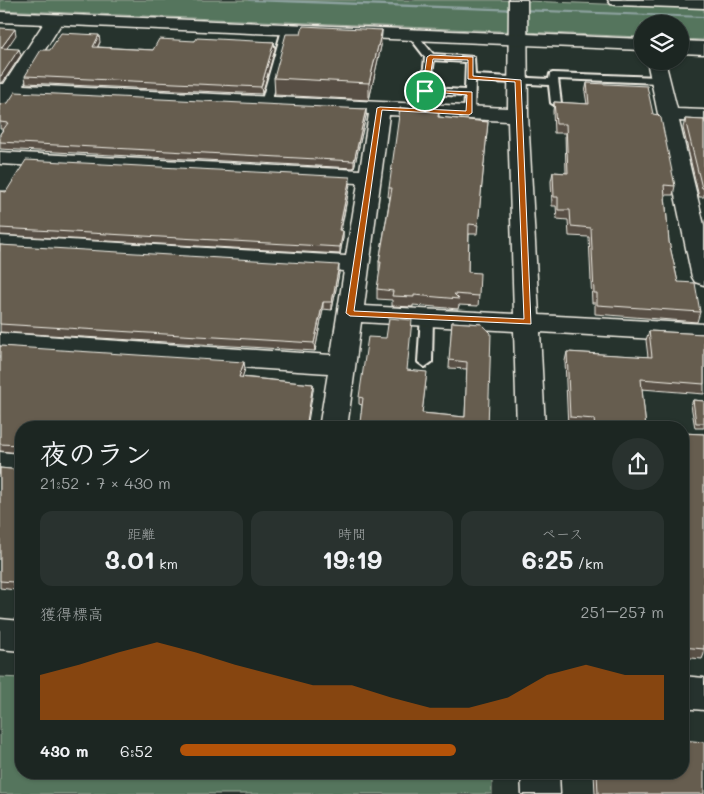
<!DOCTYPE html>
<html lang="ja">
<meta charset="utf-8">
<style>
:root{--surface:#1c2622;--page:#29322f;--text:#f1f3f6;--muted:#a0a5a5;--line:#3a4340;--accent:#b45309}
body{margin:0;font-family:Mali,"Klee One",sans-serif;background:var(--page);color:var(--text);height:100vh;display:flex;flex-direction:column;font-size:19px;white-space:nowrap}
*{box-sizing:border-box;margin:0}
p{font-size:16px;color:var(--muted)}
.icon{flex:none;width:28px;height:28px;fill:none;stroke:currentColor;stroke-width:2;stroke-linecap:round;stroke-linejoin:round}
.map{position:relative;flex:1;overflow:hidden}
.side{position:absolute;left:15px;top:421px;width:674px;height:358px;display:flex;flex-direction:column;background:var(--surface);border-radius:20px;box-shadow:0 1px 4px #0004,0 0 0 1px var(--line)}
.side>*{flex:none}
.fabs{position:absolute;left:634px;top:15px;display:grid;gap:10px}
.fabs a{display:grid;place-items:center;width:55px;height:55px;border-radius:50%;background:var(--surface);box-shadow:0 1px 4px #0004,0 0 0 1px var(--line);font-size:25px}
.pin{position:absolute;display:grid;place-items:center;width:42px;height:42px;color:#fff;margin:-21px;border:2px solid #fff;border-radius:50%;box-shadow:0 1px 5px #0007}
.round{display:grid;place-items:center;flex:none;width:52px;height:52px;border-radius:26px;background:var(--page)}
.overview{display:flex;align-items:center;justify-content:space-between;height:85px;padding:0 25px}
h1{font-size:28px;font-weight:700;line-height:38px}
.stats{display:grid;grid-template-columns:repeat(3,1fr);gap:8px;height:85px;padding:5px 25px}
.stats div{display:grid;align-content:center;border-radius:12px;background:var(--page);text-align:center}
.stats b{font-size:25px;font-weight:700}
.stats small{font-size:14px;font-weight:400}
.stats p{font-size:14px}
.chart{height:140px;padding:10px 25px}
.chart p{display:flex;justify-content:space-between}
.chart svg{width:100%;height:90px;margin-top:5px;fill:var(--accent);opacity:.7}
ul{padding:0 25px;list-style:none;font-size:16px}
li{display:grid;grid-template-columns:80px 60px 1fr;align-items:center;height:38px}
li i{height:12px;border-radius:6px;background:var(--accent)}
.map>svg:first-child{display:block}
.green{fill:#55745d;stroke:#a4b2a2}
.lines{fill:none;stroke-linecap:round;stroke-linejoin:round}
.stream{fill:#8da29f;fill-rule:evenodd}
.service-casing{stroke:#f4f1e8;stroke-width:4}
.minor-casing{stroke:#f4f1e8;stroke-width:3}
.tertiary-casing{stroke:#f4f1e8;stroke-width:3}
.service{fill:#26332d;fill-rule:evenodd}
.minor{fill:#26332d;fill-rule:evenodd}
.tertiary{fill:#26332d;fill-rule:evenodd}
.wall{fill:#585045;stroke:#f4f1e8}
.shaded-wall{fill:#474138;stroke:#f4f1e8}
.building{fill:#665d50;stroke:#f4f1e8}
.route{fill:#b45309;stroke:#fff;fill-rule:evenodd}
</style>
<div class="map">
<svg width="704" height="794" viewBox="0 0 704 794">
<rect width="100%" height="100%" fill="#26332d"/>
<filter id="ink" filterUnits="userSpaceOnUse"><feTurbulence type="fractalNoise" baseFrequency=".02" numOctaves="2"/><feDisplacementMap in="SourceGraphic" scale="10" xChannelSelector="R" yChannelSelector="G"/><feConvolveMatrix kernelMatrix="1 2 1 2 8 2 1 2 1" color-interpolation-filters="sRGB"/></filter>
<g filter="url(#ink)">
<!-- green -->
<g class="green">
<path d="M0,0H501L704,8V40L680,39V24H642V37L0,10Z"/>
<path d="M0,677L21,678V772H492V794H0Z"/>
</g>
<g class="lines">
<!-- stream -->
<path class="stream" d="M247,0H287L704,16V18L249,1Z"/>
<!-- service casing -->
<g class="service-casing">
<g id="service">
<path d="M286,27L290,30L271,103L262,105L261,103L282,30Z"/>
<path d="M410,33H416L433,54L474,57L475,75L549,79L550,74L553,73L659,77L664,80L659,83L558,79L561,103L556,106L551,103L549,85L475,81L474,113L469,116L464,113L465,96L429,94L427,100H421L425,57L408,35ZM434,60L466,62L465,90L430,88Z"/>
<path d="M427,313L433,317L432,362L425,367L418,362L421,317Z"/>
</g>
</g>
<!-- minor casing -->
<g class="minor-casing">
<g id="minor">
<path d="M509,0H527L528,115L539,315L704,324V342L540,332L545,428H517L514,331L361,322L347,428H319L328,373L0,351V333L331,355L344,271L0,250V236L346,256L358,183L0,164V152L360,170L369,114L16,97L8,108L0,110V84H4L49,15H61L64,19L23,85L508,108ZM389,115L508,121L514,314L364,306Z"/>
<path d="M608,0H704V8L617,5L611,4Z"/>
<path d="M647,61H665L677,109L704,110V122L679,121L704,225V285L695,282L692,277Z"/>
<path d="M0,452L21,454V476L0,474Z"/>
<path d="M0,619L21,621V651L0,649Z"/>
<path d="M682,676L704,678V710L682,708Z"/>
</g>
</g>
<!-- tertiary casing -->
<g class="tertiary-casing">
<g id="tertiary">
<path d="M0,12L642,39V50L0,22Z"/>
<path d="M680,41L704,42V54L680,53Z"/>
<path d="M521,772H559L560,794H522Z"/>
</g>
</g>
<!-- service -->
<use href="#service" class="service"/>
<!-- minor -->
<use href="#minor" class="minor"/>
<!-- tertiary -->
<use href="#tertiary" class="tertiary"/>
</g>
<!-- wall -->
<g class="wall">
<path d="M382,30L381,46L369,100L275,95L274,78L301,34Z"/>
<path d="M195,41L274,42L275,49L262,94L26,83L25,76L100,42L98,47L153,50Z"/>
<path d="M587,83L653,114L675,186L673,195H665L669,242L678,282L700,312L697,322L595,314V303H592L589,237L569,236L568,220L557,219L556,206H552L551,181L553,172L566,173L565,133H554L553,111L554,102L587,104L585,92Z"/>
<path d="M0,104L366,109V116L354,168L0,149V134L3,129H0Z"/>
<path d="M439,110V117L488,122L477,234H469L468,272L479,296L478,306L459,305L458,309L413,305V307L392,306V300L377,299V289L380,272H379V262L390,197H388L389,188Z"/>
<path d="M685,119L704,120V197H699L683,128Z"/>
<path d="M350,184L341,231H343V238L340,254L0,235V191Z"/>
<path d="M0,245L339,273L332,310L323,309L315,351L0,332Z"/>
<path d="M452,322L482,324L488,428H360L362,405L359,404V397L407,370L426,379L422,413L465,417L467,369L449,368Z"/>
<path d="M649,331L704,334V394L642,389L646,428L568,427L565,361L567,352L648,357L646,340Z"/>
<path d="M0,346L245,369L242,377L313,384V391L21,428V587L17,586L15,590L0,588V468L20,470V453L0,451Z"/>
<path d="M693,400L704,401V428H695L691,405Z"/>
<path d="M682,433L704,434V654L702,659L682,657Z"/>
<path d="M594,772H682L704,794H595Z"/>
</g>
<!-- shaded-wall -->
<g class="shaded-wall">
<path d="M15,29L16,35L3,54L1,48Z"/>
<path d="M382,30L381,46L369,100V83Z"/>
<path d="M99,35L100,42L94,54L93,47Z"/>
<path d="M274,42L275,49L262,94L261,87Z"/>
<path d="M19,49L21,55L3,82L0,83V76Z"/>
<path d="M366,109V116L354,168V161Z"/>
<path d="M350,177V184L339,238V230Z"/>
<path d="M343,231V238L340,254V247Z"/>
<path d="M339,265V273L332,310V302Z"/>
<path d="M323,302V309L315,351L314,343Z"/>
<path d="M244,362L245,369L240,384L239,377Z"/>
<path d="M313,384V391L307,428H306Z"/>
<path d="M14,579L17,586L15,590L13,582Z"/>
</g>
<!-- building -->
<g class="building">
<path d="M303,26L382,30L369,83L274,78L286,34H301Z"/>
<path d="M0,28L15,29L1,48L19,49L1,76H0Z"/>
<path d="M61,33L99,35L93,47L153,50L159,39L195,41L197,38L274,42L261,87L25,76L41,50H50Z"/>
<path d="M587,83L647,86L653,114L658,115L661,118L675,186L664,185L669,242L678,282L695,283L700,312L597,305V293H594L591,228L571,226L570,210H558V197H554L553,172L568,173L566,124H556L554,102L589,104Z"/>
<path d="M15,92L366,109L354,161L0,142V134L8,123L0,122V104L8,103Z"/>
<path d="M400,108L439,110L438,117L488,122L478,225L469,224L468,272L480,273L479,296L454,294L459,299L414,295V297L392,296L393,291L377,289L381,262H379L392,188H389Z"/>
<path d="M685,119L704,120V188H702Z"/>
<path d="M26,160L350,177L339,230L343,231L340,247L0,228V191L6,192Z"/>
<path d="M0,245L339,265L332,302H323L314,343L0,324Z"/>
<path d="M389,318L412,320L407,370L427,372L422,413L465,417L467,362L449,360L452,322L482,324L491,333L488,428H387L388,424L360,422L363,398L359,397L368,337L386,338Z"/>
<path d="M649,331L704,334V384L641,379L646,428H595L594,419L570,417L567,352L652,357Z"/>
<path d="M0,346L244,362L239,377L313,384L306,428H21V580L14,579L13,582L0,581V468L20,470V445L0,444Z"/>
<path d="M693,400L704,401V423H696Z"/>
<path d="M682,433L704,434V649L682,647Z"/>
<path d="M682,740L704,742V794H598L597,772H682Z"/>
</g>
</g>
<!-- route -->
<path class="route" d="M430,55L473,57V76L521,80L531,324L350,316L346,313L377,108L380,107L466,111L467,95L422,91L427,57ZM433,59L468,60V79L515,82L524,319L354,311L382,110L469,115L472,113V92L428,90Z"/>
</svg>
<div class="fabs">
<a><svg class="icon" aria-label="layers" viewBox="0 0 24 24"><path d="M12 4l9 5-9 5-9-5zM3 14l9 5 9-5"/></svg></a>
</div>
<div class="pin" style="left:425px;top:91px;background:#1e9e55"><svg class="icon" aria-label="arrive" viewBox="0 0 24 24"><path d="M6 21V4h12l-3 4 3 4H6"/></svg></div>
<section class="side">
<div class="overview"><div><h1>夜のラン</h1><p>21:52 · 7 × 430 m</p></div><a class="round"><svg class="icon" aria-label="share" viewBox="0 0 24 24"><path d="M12 15V3M7 8l5-5 5 5M5 13v7h14v-7"/></svg></a></div>
<div class="stats">
<div><p>距離</p><b>3.01<small> km</small></b></div>
<div><p>時間</p><b>19:19</b></div>
<div><p>ペース</p><b>6:25<small> /km</small></b></div>
</div>
<div class="chart"><p><span>獲得標高</span>251–257 m</p>
<svg viewBox="0 0 160 44" preserveAspectRatio="none"><path d="M0 44V22L10 17L20 11L30 6L40 11L50 17L60 22L70 27L80 27L90 33L100 38L110 38L120 33L130 22L140 17L150 22L160 22V44z"/></svg>
</div>
<ul>
<li><b>430 m</b>6:52<i style="width:57%"></i></li>
</ul>
</section>
</div>
